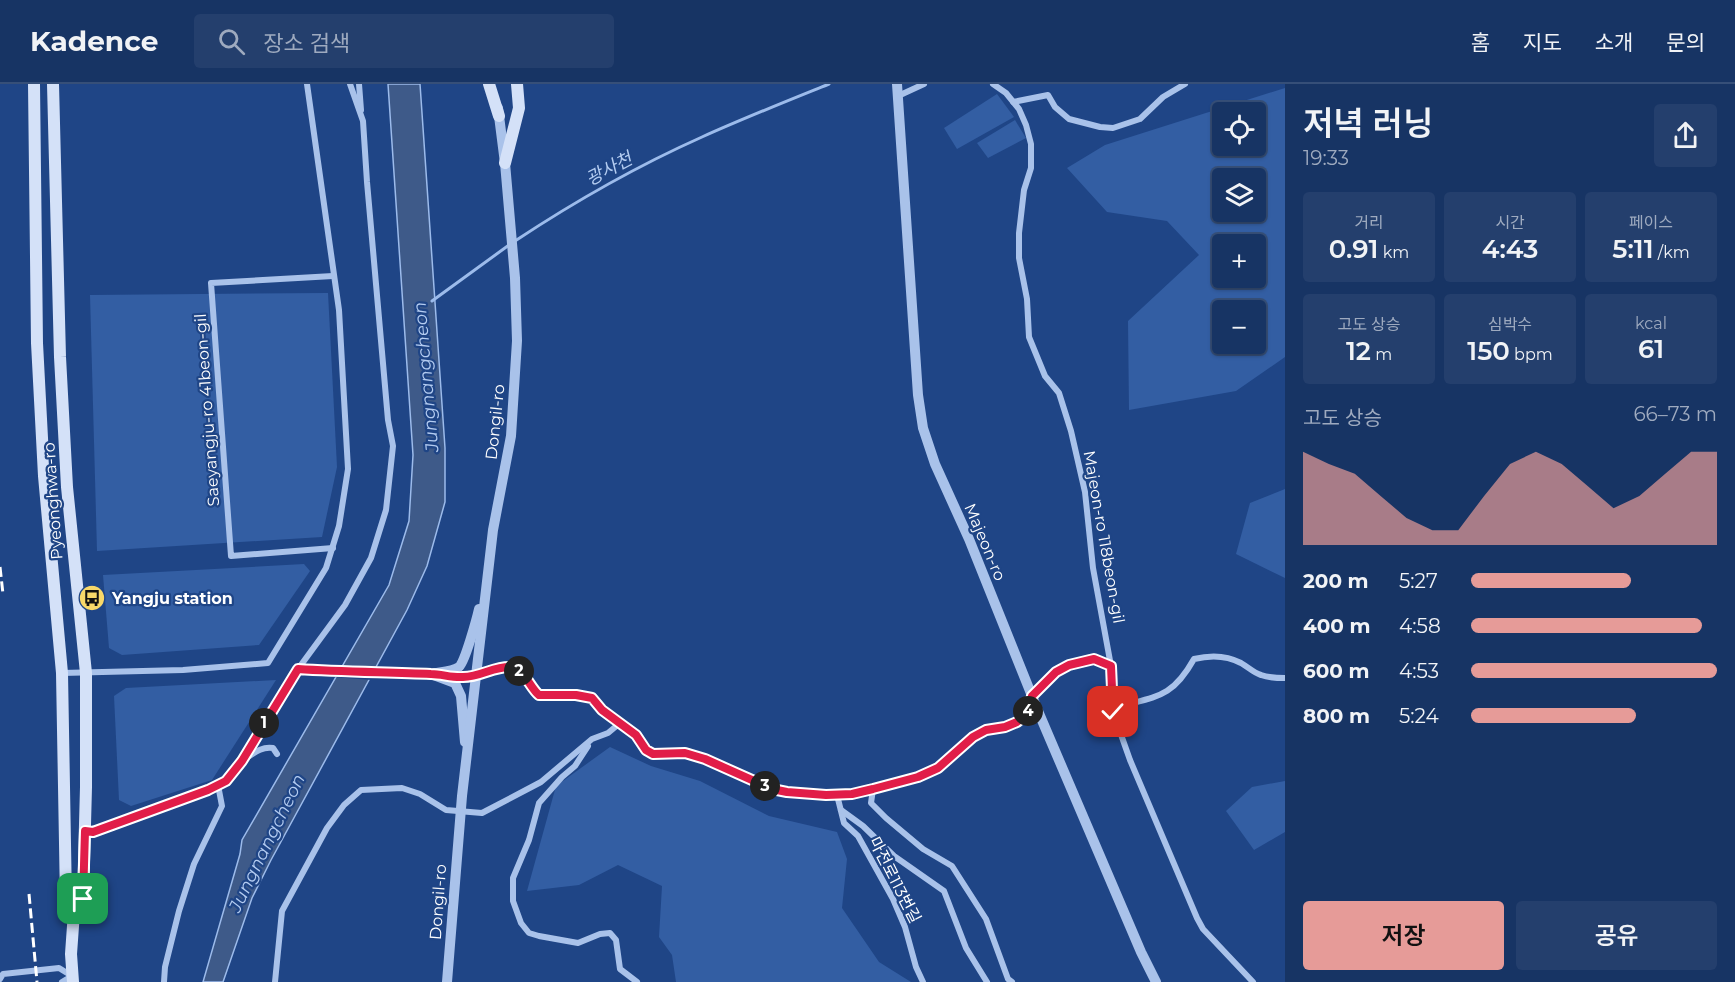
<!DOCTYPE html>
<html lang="ko">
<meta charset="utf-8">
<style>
:root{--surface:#173464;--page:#243f6d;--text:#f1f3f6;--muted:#9eaabf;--line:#364f78;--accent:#e69b98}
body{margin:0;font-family:Montserrat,"Noto Sans KR",sans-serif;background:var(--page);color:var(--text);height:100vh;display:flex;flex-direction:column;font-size:22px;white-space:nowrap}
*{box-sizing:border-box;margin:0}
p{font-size:20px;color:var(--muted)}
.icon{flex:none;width:33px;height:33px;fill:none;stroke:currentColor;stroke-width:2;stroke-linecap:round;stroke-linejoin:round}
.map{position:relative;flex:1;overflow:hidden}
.side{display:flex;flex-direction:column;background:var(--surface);width:450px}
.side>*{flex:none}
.controls{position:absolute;left:1212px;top:18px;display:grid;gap:12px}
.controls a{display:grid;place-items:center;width:54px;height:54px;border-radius:6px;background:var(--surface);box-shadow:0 2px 4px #0004,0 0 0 2px var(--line);font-size:30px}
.pin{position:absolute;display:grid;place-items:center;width:51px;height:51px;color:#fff;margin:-26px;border-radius:12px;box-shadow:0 3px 9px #0006}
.km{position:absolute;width:30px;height:30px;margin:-15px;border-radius:50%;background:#222;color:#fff;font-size:16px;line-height:30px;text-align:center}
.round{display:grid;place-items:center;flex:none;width:63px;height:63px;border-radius:6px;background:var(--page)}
.overview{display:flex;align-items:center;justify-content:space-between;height:102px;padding:0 18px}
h1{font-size:33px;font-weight:600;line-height:45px}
.metrics{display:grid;grid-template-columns:repeat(3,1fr);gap:9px;height:102px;padding:6px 18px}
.metrics div{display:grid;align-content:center;border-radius:6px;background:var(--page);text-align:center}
.metrics b{font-size:26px;font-weight:600}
.metrics small{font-size:16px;font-weight:400}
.metrics p{font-size:16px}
.chart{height:168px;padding:12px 18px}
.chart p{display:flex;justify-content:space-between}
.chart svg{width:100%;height:108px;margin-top:6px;fill:var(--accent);opacity:.7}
.action{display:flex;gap:12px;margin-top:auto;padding:12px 18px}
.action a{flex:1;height:69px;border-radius:6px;background:var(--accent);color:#111;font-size:24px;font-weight:600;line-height:69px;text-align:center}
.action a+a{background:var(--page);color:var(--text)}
ul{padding:0 18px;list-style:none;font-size:20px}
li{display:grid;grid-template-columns:96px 72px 1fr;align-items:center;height:45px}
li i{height:15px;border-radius:8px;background:var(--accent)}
header{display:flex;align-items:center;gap:36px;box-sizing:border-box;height:84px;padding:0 30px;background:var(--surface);border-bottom:2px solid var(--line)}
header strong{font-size:28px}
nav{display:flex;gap:33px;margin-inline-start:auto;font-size:21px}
.search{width:420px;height:54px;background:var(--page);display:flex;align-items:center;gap:15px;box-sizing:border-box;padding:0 21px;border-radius:6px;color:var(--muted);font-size:22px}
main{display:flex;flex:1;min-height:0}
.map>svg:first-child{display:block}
.green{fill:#335ea3;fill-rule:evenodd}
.water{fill:#3e5a89;stroke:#9cbbeb;stroke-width:1.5}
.pier{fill:#1f4586}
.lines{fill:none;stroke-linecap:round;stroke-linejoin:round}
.stream{stroke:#9cbbeb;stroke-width:3}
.minor{stroke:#a9c2ea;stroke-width:6}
.tertiary{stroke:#a9c2ea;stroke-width:10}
.secondary{stroke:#d4e1f8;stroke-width:12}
.rail{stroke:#fff;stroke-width:3;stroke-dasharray:10 4.5;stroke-linecap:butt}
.route-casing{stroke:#fff;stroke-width:12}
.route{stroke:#e11d48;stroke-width:8}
.labels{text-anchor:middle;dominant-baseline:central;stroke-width:4.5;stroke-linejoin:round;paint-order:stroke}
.street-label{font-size:16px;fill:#fff;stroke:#1f4586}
.poi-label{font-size:16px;font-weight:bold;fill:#fff;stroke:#1f4586;text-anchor:start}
.water-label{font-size:18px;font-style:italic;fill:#b4ccf1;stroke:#1f4586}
</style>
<header>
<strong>Kadence</strong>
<div class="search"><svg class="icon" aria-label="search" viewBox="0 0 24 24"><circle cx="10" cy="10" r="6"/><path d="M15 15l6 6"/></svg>장소 검색</div>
<nav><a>홈</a><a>지도</a><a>소개</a><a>문의</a></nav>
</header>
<main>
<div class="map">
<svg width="1285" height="898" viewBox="0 0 1285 898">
<rect width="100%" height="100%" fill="#1f4586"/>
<!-- green -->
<g class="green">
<path d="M1285,4V273L1236,307L1129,326L1128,237L1199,171L1167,137L1107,128L1067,84L1105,61ZM1222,28H1256V62H1222ZM1222,94H1256V128H1222ZM1256,160V194H1222V160ZM1256,226V260H1222V226Z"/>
<path d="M997,10L1014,33L957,65L944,44Z"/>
<path d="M1015,36L1026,54L988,74L977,59Z"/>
<path d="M328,209L337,383L322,453L97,467L90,211Z"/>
<path d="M1285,405V494L1236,470L1250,419Z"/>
<path d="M304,480L310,487L259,561L122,571L109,564L103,491Z"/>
<path d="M276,596L212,696L131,722L119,716L114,612L126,604Z"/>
<path d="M610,663L651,682L700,697L769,732L837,748L847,775L842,824L879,878L911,898H676L672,871L659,853L662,802L618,781L579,801L527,807L556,702Z"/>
<path d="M1285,697V748L1254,766L1226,727L1252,703Z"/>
</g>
<!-- water -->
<path class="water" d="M388,0H420L445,364V418L427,482L407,526L271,776L252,814L223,898H203L240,770L242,756L389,501L409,437L413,371Z"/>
<!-- pier -->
<path class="pier" d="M340,581L378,583L371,596L333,593Z"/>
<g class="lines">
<!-- stream -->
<g class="stream">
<path d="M515,157C574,118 637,82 702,53C744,34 787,17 829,0"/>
<path d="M432,217L509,161"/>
</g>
<!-- minor -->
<g class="minor">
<path d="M359,0L361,26"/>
<path d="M993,0L1006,9L1019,25L1026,41L1031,60V84L1024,106L1019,149V174L1027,215L1029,253L1045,292L1059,309L1071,347L1085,408L1093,484L1111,582L1114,609L1113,628L1130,676L1197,834L1203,845L1253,898"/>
<path d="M898,12L924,0"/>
<path d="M1013,18L1048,11L1055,23L1069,35L1100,43L1113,44L1140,35L1163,13L1185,0"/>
<path d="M333,464L231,472L211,199L333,192"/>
<path d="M298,585L433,590"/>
<path d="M62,589L183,586L268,579L326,484L339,442L348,385L339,226L307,0"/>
<path d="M446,592C457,593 472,595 483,591C491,588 484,589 491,586C498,583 512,582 518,586C527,592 531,604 539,611H576L592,614L602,626L636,651L647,666L653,670L685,669L705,675L772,705L787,708L826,712L852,710L879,704L918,693L938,684L973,653L986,646L1005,643L1017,638L1027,630L1032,612L1056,588L1069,581L1094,575L1111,582"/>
<path d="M1114,624C1155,612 1171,616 1194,575C1210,571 1226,571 1241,579C1248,583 1254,589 1261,591C1269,594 1277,594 1285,594"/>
<path d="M588,662L575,682L562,693L539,719L529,756L513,794V817L521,839L529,849L539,852L578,859L600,850L610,849L616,856L620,885L637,898"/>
<path d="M245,675C254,669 262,662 273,664L277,670"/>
<path d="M873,705L871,719L886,734L923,765L952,782L986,835L1008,895L1012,898"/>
<path d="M837,711L844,739L858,752L893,815L905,843L916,883L923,898"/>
<path d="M841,726L863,742L894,772L944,807L966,864L987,898"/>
<path d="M85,747L93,748L208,706L226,697L242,677L298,585L345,521L371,474L386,426L393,362L388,336L367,98L363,37L350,0"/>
<path d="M0,895L3,890L59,884L72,892"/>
<path d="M62,898L72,892"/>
<path d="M164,898L165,883L179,827L194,780L222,722L218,701"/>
<path d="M275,898L282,827L327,744L344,721L361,706L402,704L420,710L446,726L482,729L541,698L592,655L608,649L620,639"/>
</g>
<!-- tertiary -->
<g class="tertiary">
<path d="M897,0L918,311L923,344L935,380L969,455L1038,627L1141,868L1156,898"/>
<path d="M431,590C439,588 452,588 459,583C464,581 477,534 479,525"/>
<path d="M431,590L455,599L461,612L465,658"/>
<path d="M447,898L462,712L493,446L511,352L517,257L515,194L505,79L498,24"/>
</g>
<!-- secondary -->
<g class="secondary">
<path d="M34,0L37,259L44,392L62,589L66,816L74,828"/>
<path d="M53,0L60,273L67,403L86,589V703L83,815L74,828L71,870L73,898"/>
<path d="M489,0L499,32"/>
<path d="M505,79L519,24L517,0"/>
</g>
<!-- rail -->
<g class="rail">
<path d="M0,483L3,510"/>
<path d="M29,810L37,898"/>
</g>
</g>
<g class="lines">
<!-- route casing -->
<g class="route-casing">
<path id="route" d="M83,815L85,747L93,748L208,706L226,697L242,677L298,585C342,588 387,588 431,590C442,590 452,594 463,593C481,593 494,582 511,583C524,584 530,604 539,611H576L592,614L602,626L636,651L646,666L653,670L685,669L705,675L772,705L787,708L826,711L852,710L873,705L918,693L938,684L973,653L986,646L1005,643L1017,638L1027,630L1032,612L1056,588L1069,581L1094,575L1111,582L1113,628"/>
</g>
<!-- route -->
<use href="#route" class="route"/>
</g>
<!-- icons -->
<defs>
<g id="bus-disc" transform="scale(1.35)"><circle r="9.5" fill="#f8d869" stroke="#1f4586"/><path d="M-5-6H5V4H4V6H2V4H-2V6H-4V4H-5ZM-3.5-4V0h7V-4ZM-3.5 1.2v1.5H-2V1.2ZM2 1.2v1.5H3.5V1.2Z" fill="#111"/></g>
</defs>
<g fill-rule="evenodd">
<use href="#bus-disc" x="92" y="514"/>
</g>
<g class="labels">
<!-- street labels -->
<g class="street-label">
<text transform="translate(207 326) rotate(-94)">Saeyangju-ro 41beon-gil</text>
<text transform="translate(495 338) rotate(-84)">Dongil-ro</text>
<text transform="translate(53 417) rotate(-94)">Pyeonghwa-ro</text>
<text transform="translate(1104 453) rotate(80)">Majeon-ro 118beon-gil</text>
<text transform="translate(985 458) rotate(67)">Majeon-ro</text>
<text transform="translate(895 796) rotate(63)">마전로113번길</text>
<text transform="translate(438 818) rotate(-86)">Dongil-ro</text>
</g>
<!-- poi labels -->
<g class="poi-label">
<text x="112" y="514">Yangju station</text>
</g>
<!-- water labels -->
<g class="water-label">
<text transform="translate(609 85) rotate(-28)">광사천</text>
<text transform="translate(426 293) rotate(-95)">Jungnangcheon</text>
<text transform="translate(267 759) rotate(-64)">Jungnangcheon</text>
</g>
</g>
</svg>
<div class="controls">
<a><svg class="icon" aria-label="locate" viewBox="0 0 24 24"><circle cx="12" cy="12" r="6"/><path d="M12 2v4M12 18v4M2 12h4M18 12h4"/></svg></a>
<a><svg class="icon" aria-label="layers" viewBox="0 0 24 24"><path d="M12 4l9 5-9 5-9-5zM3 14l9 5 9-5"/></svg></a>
<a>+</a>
<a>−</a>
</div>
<div class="pin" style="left:83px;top:815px;background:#1e9e55"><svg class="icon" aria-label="arrive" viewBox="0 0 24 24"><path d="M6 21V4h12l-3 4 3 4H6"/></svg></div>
<div class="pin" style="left:1113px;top:628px;background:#d93025"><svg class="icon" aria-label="check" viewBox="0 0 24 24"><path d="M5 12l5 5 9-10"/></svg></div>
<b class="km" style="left:264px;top:639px">1</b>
<b class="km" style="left:519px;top:587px">2</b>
<b class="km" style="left:765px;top:702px">3</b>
<b class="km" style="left:1028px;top:627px">4</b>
</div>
<section class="side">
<div class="overview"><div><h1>저녁 러닝</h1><p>19:33</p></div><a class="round"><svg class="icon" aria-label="share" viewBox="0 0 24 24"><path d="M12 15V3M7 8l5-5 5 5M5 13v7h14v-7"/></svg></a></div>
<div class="metrics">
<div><p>거리</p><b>0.91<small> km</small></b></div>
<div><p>시간</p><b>4:43</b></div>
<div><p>페이스</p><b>5:11<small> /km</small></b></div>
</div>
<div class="metrics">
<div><p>고도 상승</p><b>12<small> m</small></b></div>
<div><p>심박수</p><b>150<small> bpm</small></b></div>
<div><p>kcal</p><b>61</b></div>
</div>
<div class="chart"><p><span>고도 상승</span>66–73 m</p>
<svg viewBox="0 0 160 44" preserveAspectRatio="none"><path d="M0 44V6L10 11L20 15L30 24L40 33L50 38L60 38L70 24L80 11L90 6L100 11L110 20L120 29L130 24L140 15L150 6L160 6V44z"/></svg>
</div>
<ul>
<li><b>200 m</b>5:27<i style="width:65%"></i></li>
<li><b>400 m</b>4:58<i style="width:94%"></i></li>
<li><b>600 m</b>4:53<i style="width:100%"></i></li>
<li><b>800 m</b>5:24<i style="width:67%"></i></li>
</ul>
<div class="action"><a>저장</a><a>공유</a></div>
</section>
</main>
